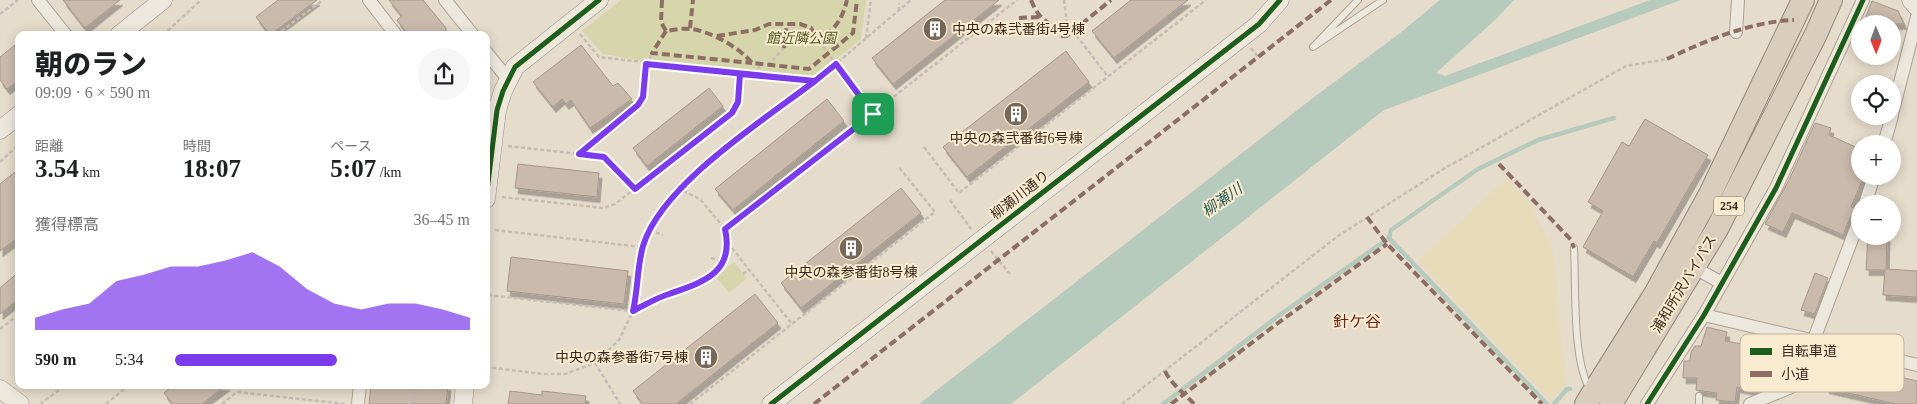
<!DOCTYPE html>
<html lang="ja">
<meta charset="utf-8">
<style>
:root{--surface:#fff;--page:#f6f6f6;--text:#202124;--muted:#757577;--accent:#7c3aed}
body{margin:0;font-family:"Times New Roman","Noto Sans JP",serif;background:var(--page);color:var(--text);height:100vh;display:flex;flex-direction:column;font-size:19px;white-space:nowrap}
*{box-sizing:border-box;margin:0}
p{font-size:16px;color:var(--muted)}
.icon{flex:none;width:28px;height:28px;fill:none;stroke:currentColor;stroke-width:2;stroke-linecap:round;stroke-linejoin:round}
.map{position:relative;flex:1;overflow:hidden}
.drawer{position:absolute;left:15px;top:31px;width:475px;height:358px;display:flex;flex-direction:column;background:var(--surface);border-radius:10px;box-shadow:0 2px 12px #0003}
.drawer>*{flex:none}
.needle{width:32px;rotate:179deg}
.buttons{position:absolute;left:1851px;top:15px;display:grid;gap:10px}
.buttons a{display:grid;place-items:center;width:50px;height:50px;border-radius:50%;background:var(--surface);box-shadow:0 2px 12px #0003;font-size:25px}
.pin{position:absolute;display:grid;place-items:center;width:42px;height:42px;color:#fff;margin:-21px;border-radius:10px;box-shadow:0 2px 8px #0006}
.round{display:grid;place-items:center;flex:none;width:52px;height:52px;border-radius:26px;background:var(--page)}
.head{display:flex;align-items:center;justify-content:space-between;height:85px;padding:0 20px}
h1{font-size:28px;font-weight:800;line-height:38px}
.metrics{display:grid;grid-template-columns:repeat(3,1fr);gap:8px;height:85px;padding:5px 20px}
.metrics div{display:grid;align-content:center}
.metrics b{font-size:25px;font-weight:800}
.metrics small{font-size:14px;font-weight:400}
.metrics p{font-size:14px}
.chart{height:140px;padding:10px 20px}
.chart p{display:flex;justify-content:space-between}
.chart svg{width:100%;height:90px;margin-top:5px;fill:var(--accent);opacity:.7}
ul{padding:0 20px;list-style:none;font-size:16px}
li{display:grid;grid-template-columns:80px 60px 1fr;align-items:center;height:38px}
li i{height:12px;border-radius:6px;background:var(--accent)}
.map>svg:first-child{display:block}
.farmland{fill:#e7dbba}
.green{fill:#d7d5ac}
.water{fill:#b7cabe}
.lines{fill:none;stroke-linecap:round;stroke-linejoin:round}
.stream{stroke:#b7cabe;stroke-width:4.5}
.building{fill:#cabaac;stroke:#a6978a;filter:url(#shadow)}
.lane-casing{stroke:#aba194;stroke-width:8}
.street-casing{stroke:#aba194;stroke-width:14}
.secondary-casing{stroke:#9a9185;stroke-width:19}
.highway-casing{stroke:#90877b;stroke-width:24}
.path{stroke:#c6beb4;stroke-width:2.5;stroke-dasharray:4 2.5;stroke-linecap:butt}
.lane{stroke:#ede8de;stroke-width:6}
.street{stroke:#ede8de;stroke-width:12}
.secondary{stroke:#ede8de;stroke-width:18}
.highway{stroke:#d9cdbc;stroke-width:22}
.quiet{stroke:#8d6e63;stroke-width:4;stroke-dasharray:8 4;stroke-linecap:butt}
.cycleway-casing{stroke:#f8ebd0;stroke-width:8}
.cycleway{stroke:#1b5e20;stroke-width:5}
.route-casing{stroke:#fff;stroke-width:10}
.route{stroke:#7c3aed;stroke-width:6}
.labels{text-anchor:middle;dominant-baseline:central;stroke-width:4;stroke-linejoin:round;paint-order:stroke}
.shield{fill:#f8ebd0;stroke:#736352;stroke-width:1}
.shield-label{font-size:12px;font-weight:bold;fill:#3a291c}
.poi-label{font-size:14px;fill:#3a291c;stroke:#f8ebd0}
.park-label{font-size:14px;font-style:italic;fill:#4c5821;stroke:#f8ebd0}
.street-label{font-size:14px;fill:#3a291c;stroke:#f8ebd0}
.water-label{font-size:15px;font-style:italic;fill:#2a5b56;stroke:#f8ebd0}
.quarter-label{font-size:16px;fill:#6a2618;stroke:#f8ebd0}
.key{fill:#f8ebd0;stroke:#bfb19a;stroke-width:1}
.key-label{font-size:14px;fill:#3a291c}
</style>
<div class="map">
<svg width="1917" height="404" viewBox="0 0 1917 404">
<defs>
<filter id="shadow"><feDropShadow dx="3" dy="5.5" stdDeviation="0" flood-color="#0004"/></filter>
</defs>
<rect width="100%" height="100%" fill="#e6dccb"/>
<!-- farmland -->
<path class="farmland" d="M1507,178L1536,209L1533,213L1550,242L1555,260L1559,324L1567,383L1550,400L1418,261Z"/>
<!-- green -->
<g class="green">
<path d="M621,0H866L861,39L813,78L644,61L603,54L582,31Z"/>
<path d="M734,262L747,278L729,293L716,277Z"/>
</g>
<!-- water -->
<path class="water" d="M1440,0H1514L1496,19L1436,73L1445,76L1650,0H1681L1384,110L1011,404H919L1305,104L1400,33Z"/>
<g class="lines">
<!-- stream -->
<g class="stream">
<path d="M1389,238L1391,230L1478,169L1538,140L1614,118"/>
<path d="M1163,404L1281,314L1389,238L1547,404"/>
<path d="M1554,404L1567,389H1570"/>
</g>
</g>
<!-- building -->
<g class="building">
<path d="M63,0H120L85,28Z"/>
<path d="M278,0H317L270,35L256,17Z"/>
<path d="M389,0H423L446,28L445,35H408L397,20L402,16Z"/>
<path d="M945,0H999L893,84L872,58Z"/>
<path d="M1131,0H1188L1114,58L1092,31Z"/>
<path d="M1872,1L1898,11L1904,24H1863Z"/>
<path d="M19,42V80L7,89L0,80V57Z"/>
<path d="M581,45L613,86L618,83L632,99L590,128L571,100L566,104L562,99L553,107L533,82Z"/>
<path d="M1066,51L1089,82L967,177L943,147Z"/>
<path d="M709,88L723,106L647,166L633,148Z"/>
<path d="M827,99L844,121L733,210L715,189Z"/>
<path d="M1645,119L1708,155L1657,243L1654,241L1633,277L1583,247L1603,211L1588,202L1622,142L1629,146Z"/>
<path d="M1815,123L1831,128L1829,135L1860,149V176H1864L1851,207L1854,208L1843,235L1792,213L1783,232L1765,224L1789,180Z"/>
<path d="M518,164L599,173L597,197L515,188Z"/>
<path d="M19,169V237L0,251V184Z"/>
<path d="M901,188L921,213L801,308L781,283Z"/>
<path d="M1868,236H1887L1886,269L1917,271V296L1915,297L1883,295L1885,270H1866Z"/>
<path d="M511,257L628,271L624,304L507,291Z"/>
<path d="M19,272V299L0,314V288Z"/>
<path d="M1815,273L1828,278L1815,314L1801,310Z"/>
<path d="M755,294L778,323L676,404H643L633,391Z"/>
<path d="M1707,327L1727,332L1725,341L1754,346L1756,336L1783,342L1782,348L1801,351L1798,367L1785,365L1782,382L1772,386H1758L1757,391L1737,387L1735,402L1716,400L1717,393L1696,390L1697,378H1683L1684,361H1690L1691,352L1695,346H1701Z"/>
<path d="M1832,361L1917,381V404H1896L1826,388Z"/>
<path d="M174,385H227L202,404H173L164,393Z"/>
<path d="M371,385H448L446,404H369Z"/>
<path d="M510,391L542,395V391L586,396L585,404H508Z"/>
</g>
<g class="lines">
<!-- lane casing -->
<g class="lane-casing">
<g id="lane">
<path d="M1358,0L1313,47L1383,0"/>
<path d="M1574,248C1576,283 1572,361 1590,389"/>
<path d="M1699,404V396"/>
</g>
</g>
<!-- street casing -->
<g class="street-casing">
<g id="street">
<path d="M38,0L66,35"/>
<path d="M369,0L396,35"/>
<path d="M445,0L473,35"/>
<path d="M1736,32L1738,0"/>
<path d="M486,52L508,79"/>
<path d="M1892,114L1917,17"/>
<path d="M1884,144L1892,116"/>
<path d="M1865,204L1874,176"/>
<path d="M1693,267L1722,283"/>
<path d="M1704,315L1917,365"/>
<path d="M1814,339L1860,218"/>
<path d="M358,404L360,385"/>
<path d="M1647,404L1704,315L1776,188L1863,0"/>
<path d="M1750,404L1791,387L1829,343"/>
</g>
</g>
<!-- secondary casing -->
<g class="secondary-casing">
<g id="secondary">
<path d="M1911,0L1917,7"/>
<path d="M119,35L163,0"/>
<path d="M0,130L19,115"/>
<path d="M486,199L497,110L503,91L515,67L599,0"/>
<path d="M0,389L20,404"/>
<path d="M463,404L465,385"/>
<path d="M771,404L1259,24L1280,0"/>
</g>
</g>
<!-- highway casing -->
<g class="highway-casing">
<g id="highway">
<path d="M1586,404L1655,294L1710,194L1803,0"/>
<path d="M1611,404L1717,229L1816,34L1831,0"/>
</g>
</g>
<!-- path -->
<g class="path">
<path d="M1064,0L1067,23L1108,77"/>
<path d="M899,11V3"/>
<path d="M0,14L18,0"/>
<path d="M580,34L599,57L815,81"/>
<path d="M163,35L201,0"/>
<path d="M276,35L323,0"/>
<path d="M866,38L871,0"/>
<path d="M819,41L873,114"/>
<path d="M1251,48L1258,57"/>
<path d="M768,65L784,48"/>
<path d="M758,75L759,63"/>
<path d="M508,146L605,157L635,189"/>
<path d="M924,147L959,193L1206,0"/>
<path d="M580,153L638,105C648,89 644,70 652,53"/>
<path d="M0,162L19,144"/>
<path d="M502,197L604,208L615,204L732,113L738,102L740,74"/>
<path d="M950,200L971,229"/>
<path d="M725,229L1017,0"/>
<path d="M495,230L642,247"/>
<path d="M650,230L663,235"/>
<path d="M728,243L792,324"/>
<path d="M991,251L1010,274"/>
<path d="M711,258L722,261"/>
<path d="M743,274L749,269"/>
<path d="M488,295L633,311L668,294L707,281L717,270L722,261L728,243L725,229L700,199L681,190"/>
<path d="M0,329L19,314"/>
<path d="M595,363L620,404"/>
<path d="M486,367L543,374H565L595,363L619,340L633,311L643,247L650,230L666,206L709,161L836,64L911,0"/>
<path d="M40,404L66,385"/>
<path d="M106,404L129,385"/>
<path d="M222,404L237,392L345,404"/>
<path d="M409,404L411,385"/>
<path d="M690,404L935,212L898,166"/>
<path d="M1122,404L1338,236L1445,168L1626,66L1667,59"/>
</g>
<!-- lane -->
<use href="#lane" class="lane"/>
<!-- street -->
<use href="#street" class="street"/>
<!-- secondary -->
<use href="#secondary" class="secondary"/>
<!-- highway -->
<use href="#highway" class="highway"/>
<!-- quiet -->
<g class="quiet">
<path d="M662,0L661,22L666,31C673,30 682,28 690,29C709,30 740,48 752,63L809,69L853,33L857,0"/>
<path d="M1031,0C1041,25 1049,18 1062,36H1067L1111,0"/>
<path d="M1019,18L1039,17"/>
<path d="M690,28L693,0"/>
<path d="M666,31L652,53L752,63"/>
<path d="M717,36L755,30L769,24H800L811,28L819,41C835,29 842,20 847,0"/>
<path d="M784,48L787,24"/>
<path d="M1667,59C1707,40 1750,22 1794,20"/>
<path d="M1499,164L1571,240L1574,248"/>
<path d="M1367,217L1387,244L1542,404"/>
<path d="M1165,371C1171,384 1184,393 1194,404"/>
<path d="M814,404L1331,0"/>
<path d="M1171,404L1278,323L1387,244"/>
</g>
<!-- cycleway casing -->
<g class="cycleway-casing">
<g id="cycleway">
<path d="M486,199L497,110L503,91L515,67L599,0"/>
<path d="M771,404L1259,24L1280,0"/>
<path d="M1647,404L1704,315L1776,188L1863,0"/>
</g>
</g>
<!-- cycleway -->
<use href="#cycleway" class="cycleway"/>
</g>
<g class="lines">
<!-- route casing -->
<g class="route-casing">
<path id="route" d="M873,114L836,64L815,81L646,64L643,97L638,105L579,154L604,157L635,189L732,113L738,102L740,74L815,81C765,119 661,185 643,246C637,267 638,290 633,311C645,305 656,298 669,294C703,282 735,273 725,229L873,114"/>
</g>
<!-- route -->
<use href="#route" class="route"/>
</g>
<!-- icons -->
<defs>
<g id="building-disc" transform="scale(1.25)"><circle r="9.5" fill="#766859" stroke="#f8ebd0"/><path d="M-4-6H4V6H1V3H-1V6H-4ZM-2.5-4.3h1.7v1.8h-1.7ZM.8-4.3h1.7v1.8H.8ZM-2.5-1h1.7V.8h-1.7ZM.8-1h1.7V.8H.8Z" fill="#fff"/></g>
</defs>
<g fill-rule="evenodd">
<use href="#building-disc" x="935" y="29"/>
<use href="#building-disc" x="1016" y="114"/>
<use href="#building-disc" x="851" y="248"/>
<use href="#building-disc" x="706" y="357"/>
</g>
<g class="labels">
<!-- shield labels -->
<rect class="shield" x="1714" y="196.5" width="30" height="19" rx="4"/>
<g class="shield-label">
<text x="1729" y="206">254</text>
</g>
<!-- poi labels -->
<g class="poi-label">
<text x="952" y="29" text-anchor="start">中央の森弐番街4号棟</text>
<text x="1016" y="138">中央の森弐番街6号棟</text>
<text x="851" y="272">中央の森参番街8号棟</text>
<text x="688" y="357" text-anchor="end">中央の森参番街7号棟</text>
</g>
<!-- park labels -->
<g class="park-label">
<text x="801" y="38">館近隣公園</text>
</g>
<!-- street labels -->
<g class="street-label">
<text transform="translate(1020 195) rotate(-38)">柳瀬川通り</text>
<text transform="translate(1684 284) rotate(-59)">浦和所沢バイパス</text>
</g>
<!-- water labels -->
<g class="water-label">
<text transform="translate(1222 200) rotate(-35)">柳瀬川</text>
</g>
<!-- quarter labels -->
<g class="quarter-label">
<text x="1357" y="321">針ケ谷</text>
</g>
</g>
<!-- legend -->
<rect x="1740" y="334" width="164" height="58" rx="8" class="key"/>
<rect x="1750" y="348" width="22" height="7" fill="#1b5e20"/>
<rect x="1750" y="371" width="22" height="6" fill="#8d6e63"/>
<g class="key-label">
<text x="1781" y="356">自転車道</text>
<text x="1781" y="379">小道</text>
</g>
</svg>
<div class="buttons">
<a><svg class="needle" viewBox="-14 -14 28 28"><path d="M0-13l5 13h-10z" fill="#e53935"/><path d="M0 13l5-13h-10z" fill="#757577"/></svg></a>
<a><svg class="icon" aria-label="locate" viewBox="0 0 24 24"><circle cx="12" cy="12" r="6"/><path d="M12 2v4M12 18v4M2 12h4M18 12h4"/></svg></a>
<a>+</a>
<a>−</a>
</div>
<div class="pin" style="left:873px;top:114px;background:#1e9e55"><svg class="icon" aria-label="arrive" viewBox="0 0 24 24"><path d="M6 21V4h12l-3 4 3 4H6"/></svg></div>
<section class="drawer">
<div class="head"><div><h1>朝のラン</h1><p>09:09 · 6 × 590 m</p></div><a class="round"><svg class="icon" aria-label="share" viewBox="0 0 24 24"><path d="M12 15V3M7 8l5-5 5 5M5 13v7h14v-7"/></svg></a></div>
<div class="metrics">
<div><p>距離</p><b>3.54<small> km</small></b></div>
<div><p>時間</p><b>18:07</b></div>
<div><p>ペース</p><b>5:07<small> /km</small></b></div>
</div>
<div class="chart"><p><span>獲得標高</span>36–45 m</p>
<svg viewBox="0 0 160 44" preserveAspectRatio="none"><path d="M0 44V38L10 34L20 31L30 20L40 17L50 13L60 13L70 10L80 6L90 13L100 24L110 31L120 34L130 31L140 31L150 34L160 38V44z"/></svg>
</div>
<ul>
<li><b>590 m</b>5:34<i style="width:55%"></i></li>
</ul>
</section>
</div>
